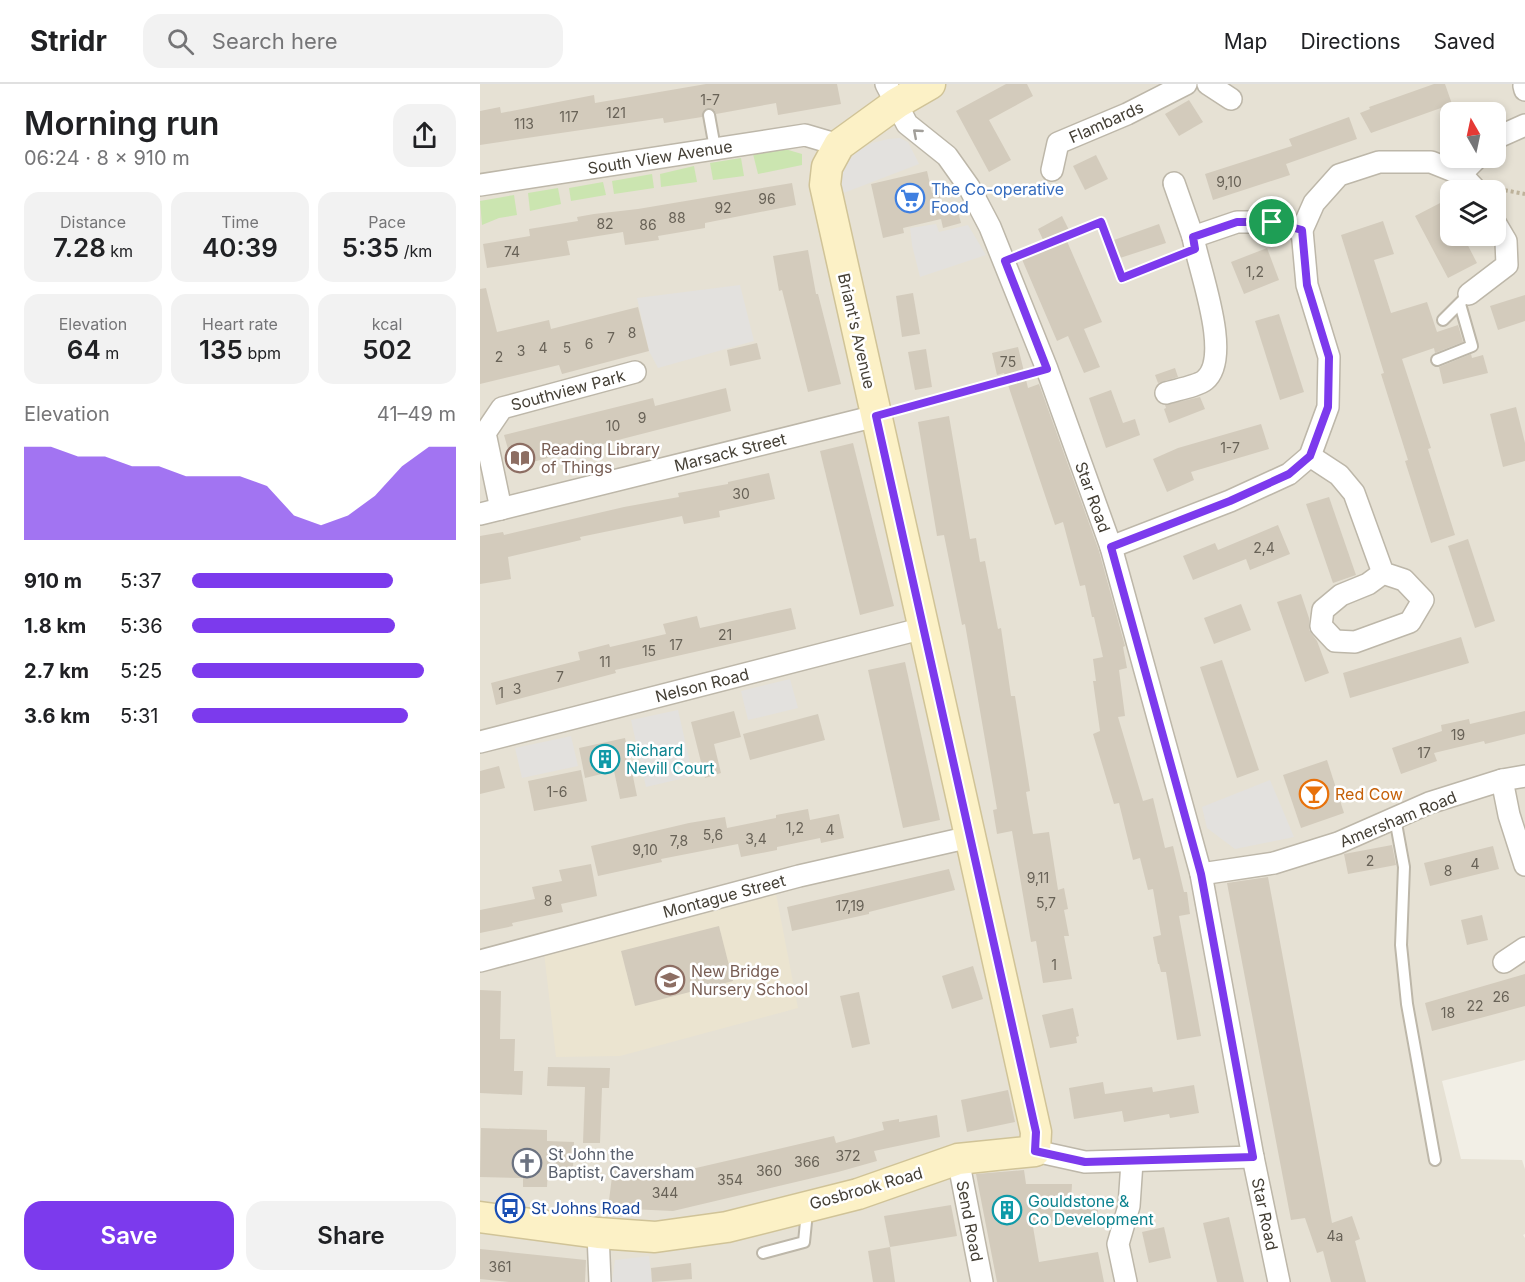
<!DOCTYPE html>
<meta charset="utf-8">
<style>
:root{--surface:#fff;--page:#f2f2f2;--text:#202124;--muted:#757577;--line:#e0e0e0;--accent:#7c3aed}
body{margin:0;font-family:Inter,sans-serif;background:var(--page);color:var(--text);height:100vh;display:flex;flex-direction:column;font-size:22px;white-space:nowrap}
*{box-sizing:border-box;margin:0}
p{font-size:20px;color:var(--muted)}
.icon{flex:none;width:33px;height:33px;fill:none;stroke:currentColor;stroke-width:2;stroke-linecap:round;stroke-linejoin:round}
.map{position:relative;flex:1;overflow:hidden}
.details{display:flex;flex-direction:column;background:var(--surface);width:480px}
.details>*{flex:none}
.needle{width:39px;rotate:351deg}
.controls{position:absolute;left:960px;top:18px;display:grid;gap:12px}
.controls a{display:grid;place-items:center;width:66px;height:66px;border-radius:12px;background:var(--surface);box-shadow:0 3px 9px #0003;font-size:30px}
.pin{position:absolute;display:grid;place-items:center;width:51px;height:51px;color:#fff;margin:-26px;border:3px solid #fff;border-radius:50%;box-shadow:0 2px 6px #0007}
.round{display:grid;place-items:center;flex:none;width:63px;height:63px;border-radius:18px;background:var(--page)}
.summary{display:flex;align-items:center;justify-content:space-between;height:102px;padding:0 24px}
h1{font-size:33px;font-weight:600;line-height:45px}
.figures{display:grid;grid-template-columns:repeat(3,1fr);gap:9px;height:102px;padding:6px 24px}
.figures div{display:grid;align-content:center;border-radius:15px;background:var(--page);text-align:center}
.figures b{font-size:26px;font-weight:600}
.figures small{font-size:16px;font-weight:400}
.figures p{font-size:16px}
.chart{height:168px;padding:12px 24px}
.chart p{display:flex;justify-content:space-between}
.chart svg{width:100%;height:108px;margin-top:6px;fill:var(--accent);opacity:.7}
.button{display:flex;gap:12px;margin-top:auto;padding:12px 24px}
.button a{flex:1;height:69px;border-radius:18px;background:var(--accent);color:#fff;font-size:24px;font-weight:600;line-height:69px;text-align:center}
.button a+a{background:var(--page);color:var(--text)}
ul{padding:0 24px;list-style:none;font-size:20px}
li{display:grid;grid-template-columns:96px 72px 1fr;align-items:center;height:45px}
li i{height:15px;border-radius:8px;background:var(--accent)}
header{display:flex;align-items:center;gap:36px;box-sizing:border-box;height:84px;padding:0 30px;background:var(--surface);border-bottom:2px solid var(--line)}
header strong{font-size:28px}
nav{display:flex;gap:33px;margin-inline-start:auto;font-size:21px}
.search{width:420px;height:54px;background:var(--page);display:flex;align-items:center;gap:15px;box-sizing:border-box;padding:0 21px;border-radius:18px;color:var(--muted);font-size:22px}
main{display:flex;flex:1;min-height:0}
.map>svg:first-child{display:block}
.residential{fill:#e6e1d4;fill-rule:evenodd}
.education{fill:#ebe4d0}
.green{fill:#cbe5b0}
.parking{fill:#e3e1de}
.building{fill:#d3cbbc}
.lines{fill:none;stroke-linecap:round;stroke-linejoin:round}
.lane-casing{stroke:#bdb7a9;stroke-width:14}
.street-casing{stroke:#bdb7a9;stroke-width:24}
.secondary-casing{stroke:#d0c397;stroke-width:33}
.path{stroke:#beb39b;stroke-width:4;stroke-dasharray:3 3;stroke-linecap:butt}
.lane{stroke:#fff;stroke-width:10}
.street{stroke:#fff;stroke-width:21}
.secondary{stroke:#fcf1c6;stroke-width:30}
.oneway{stroke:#a29f9a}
.route-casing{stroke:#fff;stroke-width:12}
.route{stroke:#7c3aed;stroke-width:8}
.labels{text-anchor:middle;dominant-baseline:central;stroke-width:5;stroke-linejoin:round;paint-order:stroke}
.number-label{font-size:14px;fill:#686257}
.street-label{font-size:16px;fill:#443f35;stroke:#fff}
.shop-label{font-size:16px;fill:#366cbe;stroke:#fff;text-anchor:start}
.education-label{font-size:16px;fill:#785e54;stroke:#fff;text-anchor:start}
.culture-label{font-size:16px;fill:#0d838f;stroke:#fff;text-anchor:start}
.food-label{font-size:16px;fill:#c56008;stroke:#fff;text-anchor:start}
.worship-label{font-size:16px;fill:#5b616d;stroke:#fff;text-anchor:start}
.transit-label{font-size:16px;fill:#164399;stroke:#fff;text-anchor:start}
</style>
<header>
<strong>Stridr</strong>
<div class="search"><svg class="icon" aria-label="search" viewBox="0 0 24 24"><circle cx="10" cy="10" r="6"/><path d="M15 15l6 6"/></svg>Search here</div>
<nav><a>Map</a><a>Directions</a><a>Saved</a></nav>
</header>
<main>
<section class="details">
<div class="summary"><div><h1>Morning run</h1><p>06:24 · 8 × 910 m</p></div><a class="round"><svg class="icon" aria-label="share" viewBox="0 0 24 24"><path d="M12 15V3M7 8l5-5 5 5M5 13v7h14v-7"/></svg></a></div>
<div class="figures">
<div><p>Distance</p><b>7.28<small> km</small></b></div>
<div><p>Time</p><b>40:39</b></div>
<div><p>Pace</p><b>5:35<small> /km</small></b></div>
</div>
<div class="figures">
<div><p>Elevation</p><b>64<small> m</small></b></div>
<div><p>Heart rate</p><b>135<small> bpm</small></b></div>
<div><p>kcal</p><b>502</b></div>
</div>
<div class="chart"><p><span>Elevation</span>41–49 m</p>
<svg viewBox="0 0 160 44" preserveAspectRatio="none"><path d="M0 44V6L10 6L20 10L30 10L40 14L50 14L60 18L70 18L80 18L90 22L100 34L110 38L120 34L130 26L140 14L150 6L160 6V44z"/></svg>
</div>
<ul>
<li><b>910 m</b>5:37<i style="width:76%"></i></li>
<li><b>1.8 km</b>5:36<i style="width:77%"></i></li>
<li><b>2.7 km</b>5:25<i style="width:88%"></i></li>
<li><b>3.6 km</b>5:31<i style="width:82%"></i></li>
</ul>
<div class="button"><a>Save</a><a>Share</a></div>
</section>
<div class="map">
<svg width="1045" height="1198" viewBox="0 0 1045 1198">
<rect width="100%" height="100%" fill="#f2efe6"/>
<!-- residential -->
<path class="residential" d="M0,0H1045V976L962,997L981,1075L1042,1076L1045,1085V1150L1043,1151L1045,1154V1198H0ZM970,28H1016V74H970ZM970,106H1016V152H970Z"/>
<!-- education -->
<path class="education" d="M296,810L318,924L140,972L76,973L64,868Z"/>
<!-- green -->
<g class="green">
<path d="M305,65L322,70V81L278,90L273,70Z"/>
<path d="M261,74L264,92L233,96L230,79Z"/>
<path d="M214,82L217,98L181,103L180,90Z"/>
<path d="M172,90L174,104L134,110L132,97Z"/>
<path d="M123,98L126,111L91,117L89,104Z"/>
<path d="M78,104L81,120L50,127L48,109Z"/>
<path d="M34,111L37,131L19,134L2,141L0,117Z"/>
</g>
<!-- parking -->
<g class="parking">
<path d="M420,54L428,58L439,80L361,110L357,95L365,80L378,67L392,59L408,55Z"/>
<path d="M456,140L459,148L488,141L506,171L440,193L432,161L430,144Z"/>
<path d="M260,201L274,257L178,284L169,267L157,214Z"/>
<path d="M310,595L318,624L268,636L261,607Z"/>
<path d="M198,626L213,692L166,703L151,636Z"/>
<path d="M91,652L98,682L42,694L35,664Z"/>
<path d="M790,696L814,753L755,765L727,744L722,723Z"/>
<path d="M169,1172L172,1198H132L135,1176Z"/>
</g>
<!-- building -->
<g class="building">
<path d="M226,0H357L361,20L298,31L296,19L236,30L234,26L228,24L224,26L222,33L184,39L183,34L0,61V27L20,23L21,29L114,11L115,19Z"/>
<path d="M526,0H547L553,12L509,36L531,76L509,88L476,27Z"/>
<path d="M954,0H965L972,20L891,49L880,29L890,25L889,23Z"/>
<path d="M709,16L723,38L699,52L685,30Z"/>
<path d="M869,33L877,55L806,80L810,91L733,116L725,90L812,62L809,55Z"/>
<path d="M616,71L628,95L605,106L593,82Z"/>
<path d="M447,87L452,109L459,108L463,127L477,124L481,139L463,144L461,135L423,144L424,149L403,154L391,100Z"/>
<path d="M312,99L316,121L225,139V144L178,152L179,156L145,161L143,148L87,157L90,171L7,184L3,160L50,152L49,145L98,137L97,133L114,130L158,125Z"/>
<path d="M964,117L970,128V152H983L997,179L968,194L935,132Z"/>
<path d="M582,132L589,146L583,148L622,238L604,245L620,283L604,289L588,252L577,257L541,173L566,162L558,145Z"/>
<path d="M903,137L914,170L894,176L911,229L947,218L957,248L978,241L983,258L955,269L954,264L922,275L951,364L948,365L975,451L951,459L925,377L928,376L901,290L904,289L861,151Z"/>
<path d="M679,140L686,159L640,174L634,156Z"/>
<path d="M787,164L799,196L764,210L751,178Z"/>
<path d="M328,166L336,210H338L361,300L328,308L302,206L299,207L293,172Z"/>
<path d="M6,204L17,248L69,236L71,245L158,223L169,267L82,290L79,281L0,300V205Z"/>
<path d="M433,209L440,250L422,253L416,212Z"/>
<path d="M1045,211V237L1018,246L1010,222Z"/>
<path d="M799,230L824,308L800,316L775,237Z"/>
<path d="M277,259L281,275L250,282L247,266Z"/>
<path d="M538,263L548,304L559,300L619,467L645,562L643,563L647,584L639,586L645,632L638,633L663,717L673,714L685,764L693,762L704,808H707L710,830L699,832L721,952L697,956L686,888H681L679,880H678L673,853L681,851L673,805L668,806L660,774L653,776L639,719L634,720L613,650L620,647L613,597H616L613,575L623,573L614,533H612L605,501L600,502L583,438L575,441L524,289L517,291L512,269Z"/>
<path d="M446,265L452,303L435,306L428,268Z"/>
<path d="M991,270L992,274L1003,271L1008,289L963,300L959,283Z"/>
<path d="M695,284L698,293L678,299L675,291Z"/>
<path d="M246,304L251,327L33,383L24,351L173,314L175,322Z"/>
<path d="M631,306L643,339L655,335L660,351L626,364L609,314Z"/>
<path d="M720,313L725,325L689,339L684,325L686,324L685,321Z"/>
<path d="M1036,323L1045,359V377L1023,383L1010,330Z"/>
<path d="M469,332L490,455L496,454L500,478L505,477L518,545L521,544L531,612H535L550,707L546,708L553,750L569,748L578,806L584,804L588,825L584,826L589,852H584L592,895L563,899L556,857L551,858L532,747L517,750L513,726L517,725L485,540L482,541L464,451L457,452L438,338Z"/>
<path d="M781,340L789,365L711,388L714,396L687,408L673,375L698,364Z"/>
<path d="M373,359L414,522L380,531L340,367Z"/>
<path d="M289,389L295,415L239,427L240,433L204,440L202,432L100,453L101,456L28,473L31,495L0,500V452L23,448L24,451L144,423L199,413L198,409L248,400V398Z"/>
<path d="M849,413L876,491L853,499L826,420Z"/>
<path d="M798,441L810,470L770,486L766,475L713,496L703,472L735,459L738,466Z"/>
<path d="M988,455L1015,537L995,544L968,462Z"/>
<path d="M821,510L829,534V546L837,557L849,589L825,598L797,518Z"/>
<path d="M761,520L771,546L734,560L724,534Z"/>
<path d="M311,524L316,545L135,586L136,589L16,621L11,599L100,576L98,568L129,560L130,563L186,550L183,540L217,532L220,544Z"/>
<path d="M981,553L989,579L870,614L863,589Z"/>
<path d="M742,576L779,686L757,694L720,583Z"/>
<path d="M425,578L460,736L423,744L388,586Z"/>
<path d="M254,627L261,653L234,660L241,689L225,694L211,638Z"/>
<path d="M1045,627V650L1005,660L1004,657L954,669L957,677L921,690L912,664L962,647L961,641L989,635L990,640Z"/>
<path d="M338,630L345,656L270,676L263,650Z"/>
<path d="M145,654L157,712L140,715L134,687L105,694L99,664Z"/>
<path d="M847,676L864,729L821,744L803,691Z"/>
<path d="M19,682L25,704L0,710V687Z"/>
<path d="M101,686L107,717L54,727L48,697Z"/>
<path d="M328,725L330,736L359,730L364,754L341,759L340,754L297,763V766L261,773L258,760L181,775L182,778L118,792L111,762L209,739L245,733L247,744L296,734V731Z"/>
<path d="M912,761L916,781L868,790L864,770Z"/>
<path d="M1013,762L1019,785L950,802L944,779Z"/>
<path d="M111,780L117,812L81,820L83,828L32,839L33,842L0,849V826L55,815L52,803L82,797L79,786Z"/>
<path d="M469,785L475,806L389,828V830L312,847L307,823Z"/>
<path d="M788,793L852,1139L872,1132L880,1155L875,1157L886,1198H851L843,1167L837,1169L825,1134L811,1136L747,799Z"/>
<path d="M1002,831L1008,856L987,861L981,836Z"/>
<path d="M239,842L253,897L155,922L141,867Z"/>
<path d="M493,882L503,915L472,925L462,892Z"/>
<path d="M1045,890V922L952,947L945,919Z"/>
<path d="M0,906L21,907L20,955H35L34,987H43L42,1011L0,1009Z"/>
<path d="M379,908L390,960L372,964L360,912Z"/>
<path d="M593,924L599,952L596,953L597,959L570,964L562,931Z"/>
<path d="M68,983L130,984L129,1004H122L120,1059H103L105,1003L67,1002Z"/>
<path d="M623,998L625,1010L672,1003L673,1008L714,1001L719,1029L690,1034L689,1030L644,1038L642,1027L594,1035L589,1004Z"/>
<path d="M528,1006L535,1038L487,1048L481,1016Z"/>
<path d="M457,1031L460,1053L394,1067L397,1077L358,1088L193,1127L128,1124L133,1085L190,1090L354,1052L356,1059L404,1046L402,1038L419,1035V1038Z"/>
<path d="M1,1044L67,1046V1057L94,1058L93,1085L68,1084L67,1103H43V1094L0,1093Z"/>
<path d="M544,1086L546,1100H592L591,1117L618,1116V1131L582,1132V1137H552L559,1178L618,1168L624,1198H517L496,1090Z"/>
<path d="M471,1121L477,1152L410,1163L404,1132Z"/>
<path d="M749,1133L764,1198H737L723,1139Z"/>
<path d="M684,1143L691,1174L669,1179L662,1148Z"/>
<path d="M410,1163L415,1198H393L388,1167Z"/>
<path d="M0,1165L106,1176L105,1198H29L0,1195Z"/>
<path d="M211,1179L212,1195L172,1198L171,1184Z"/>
</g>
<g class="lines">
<!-- lane casing -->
<g class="lane-casing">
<g id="lane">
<path d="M229,31L235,64"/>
<path d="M963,236L982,217"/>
<path d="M957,276L992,262L980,220"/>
<path d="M915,734L924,783L921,861L927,920L955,1076"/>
<path d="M283,1169L324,1158L326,1138L322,1126"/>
</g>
</g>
<!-- street casing -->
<g class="street-casing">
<g id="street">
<path d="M406,0L427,40L467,72L489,103L510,143L567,285L631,463L721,790L773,1073L799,1198"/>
<path d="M728,0L751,15"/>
<path d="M1044,2L1045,6"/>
<path d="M1016,54L1045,41"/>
<path d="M572,86L578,59L647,30L706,0"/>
<path d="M981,90L997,74"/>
<path d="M694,99L713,153"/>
<path d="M0,101L325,51L359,61"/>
<path d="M989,210L1027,181L1026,157L1016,140"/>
<path d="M686,309C695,306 718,302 725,296C753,273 718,183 713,153L757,138H792L822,146"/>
<path d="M830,372L859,391L874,409L903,489L924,496L943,516L930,538L875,558L855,557L841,542L843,526L861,511L888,500L903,489"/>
<path d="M21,425L5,349L22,324L155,288"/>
<path d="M0,430L396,332"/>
<path d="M631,463L750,417L809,390L830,372L848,323L849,273L827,201L822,146L834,119L859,91L899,78H951L981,90L996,106"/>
<path d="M0,658L444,544"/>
<path d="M1022,696L1029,731L1045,781"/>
<path d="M721,790L794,779L858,759L949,719L1022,696L1045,692"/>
<path d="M0,877L319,792L490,753"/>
<path d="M1024,878L1045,864"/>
<path d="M555,1067L605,1078L773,1073"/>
<path d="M478,1075L502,1198"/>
<path d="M118,1149L120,1198"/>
<path d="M646,1198L638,1160L649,1122L652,1078"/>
</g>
</g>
<!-- secondary casing -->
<g class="secondary-casing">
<path id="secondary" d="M0,1133L118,1149L175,1153L247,1143L378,1110L478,1075L555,1067L556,1048L345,101L347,83L359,61L417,19L450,0"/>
</g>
<!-- path -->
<g class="path">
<path d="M1013,104L1045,110"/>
<path d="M541,171L621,138L642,194L697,172"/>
<path d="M420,325L549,290"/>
</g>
<!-- lane -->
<use href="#lane" class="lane"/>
<!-- street -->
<use href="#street" class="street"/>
<!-- secondary -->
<use href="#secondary" class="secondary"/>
</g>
<!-- one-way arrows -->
<defs><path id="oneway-chevron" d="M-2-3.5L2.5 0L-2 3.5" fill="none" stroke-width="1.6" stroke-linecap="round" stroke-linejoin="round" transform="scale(1.5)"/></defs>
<use class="oneway" href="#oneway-chevron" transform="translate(437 49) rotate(-139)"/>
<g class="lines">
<!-- route casing -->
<g class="route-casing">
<path id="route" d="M621,138L642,194L715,165L713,153L757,138H792L822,146L827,201L849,273L848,323L830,372L809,390L750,417L631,463L721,790L773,1073L605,1078L555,1067L556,1048L396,332L567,285L525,177Z"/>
</g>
<!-- route -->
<use href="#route" class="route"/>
</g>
<!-- icons -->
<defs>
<g id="supermarket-ring" transform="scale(1.5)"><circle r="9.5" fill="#fff" stroke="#3f7fe0" stroke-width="1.5"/><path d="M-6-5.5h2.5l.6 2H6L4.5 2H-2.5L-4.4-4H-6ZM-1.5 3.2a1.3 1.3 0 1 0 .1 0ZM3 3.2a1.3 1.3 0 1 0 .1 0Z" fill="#3f7fe0"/></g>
<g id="library-ring" transform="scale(1.5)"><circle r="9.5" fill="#fff" stroke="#8d6e63" stroke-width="1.5"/><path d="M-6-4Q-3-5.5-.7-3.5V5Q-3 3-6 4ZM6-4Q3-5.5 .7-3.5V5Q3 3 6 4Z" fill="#8d6e63"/></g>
<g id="building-ring" transform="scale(1.5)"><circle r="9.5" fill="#fff" stroke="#0f9aa8" stroke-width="1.5"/><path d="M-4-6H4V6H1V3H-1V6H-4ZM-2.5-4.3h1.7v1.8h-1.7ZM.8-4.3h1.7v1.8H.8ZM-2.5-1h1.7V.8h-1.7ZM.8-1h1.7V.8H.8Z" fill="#0f9aa8"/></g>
<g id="bar-ring" transform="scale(1.5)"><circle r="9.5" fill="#fff" stroke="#e8710a" stroke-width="1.5"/><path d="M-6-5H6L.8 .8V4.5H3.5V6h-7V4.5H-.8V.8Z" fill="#e8710a"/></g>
<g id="school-ring" transform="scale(1.5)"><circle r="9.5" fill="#fff" stroke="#8d6e63" stroke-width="1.5"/><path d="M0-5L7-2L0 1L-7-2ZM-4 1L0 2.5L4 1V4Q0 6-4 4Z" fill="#8d6e63"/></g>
<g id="church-ring" transform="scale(1.5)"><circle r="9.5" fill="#fff" stroke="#6b7280" stroke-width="1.5"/><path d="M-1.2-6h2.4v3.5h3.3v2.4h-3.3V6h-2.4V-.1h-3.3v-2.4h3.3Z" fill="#6b7280"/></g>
<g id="bus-ring" transform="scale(1.5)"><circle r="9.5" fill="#fff" stroke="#1a4fb4" stroke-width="1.5"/><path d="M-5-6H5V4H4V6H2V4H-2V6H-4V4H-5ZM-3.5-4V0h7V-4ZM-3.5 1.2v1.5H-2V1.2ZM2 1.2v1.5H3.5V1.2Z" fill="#1a4fb4"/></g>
</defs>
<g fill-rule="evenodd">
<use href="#supermarket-ring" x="430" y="114"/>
<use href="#library-ring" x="40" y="374"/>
<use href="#building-ring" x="125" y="675"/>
<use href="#bar-ring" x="834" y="710"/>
<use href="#school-ring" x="190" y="896"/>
<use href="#church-ring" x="47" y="1079"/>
<use href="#bus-ring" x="30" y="1124"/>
<use href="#building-ring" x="527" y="1126"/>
</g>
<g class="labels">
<!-- number labels -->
<g class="number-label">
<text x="230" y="15">1-7</text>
<text x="136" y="28">121</text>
<text x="89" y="32">117</text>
<text x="44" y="39">113</text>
<text x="749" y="97">9,10</text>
<text x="287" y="114">96</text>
<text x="243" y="123">92</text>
<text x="197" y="133">88</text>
<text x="125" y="139">82</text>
<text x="168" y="140">86</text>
<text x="32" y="167">74</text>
<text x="775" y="187">1,2</text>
<text x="152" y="248">8</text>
<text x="131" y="253">7</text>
<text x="109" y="259">6</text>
<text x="63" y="263">4</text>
<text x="87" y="263">5</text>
<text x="41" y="266">3</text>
<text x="19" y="272">2</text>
<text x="528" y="277">75</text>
<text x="162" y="333">9</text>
<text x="133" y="341">10</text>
<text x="750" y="363">1-7</text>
<text x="261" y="409">30</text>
<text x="784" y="463">2,4</text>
<text x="245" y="550">21</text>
<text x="196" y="560">17</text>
<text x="169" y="566">15</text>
<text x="125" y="577">11</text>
<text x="80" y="592">7</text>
<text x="37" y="604">3</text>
<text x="21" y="608">1</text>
<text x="978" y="650">19</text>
<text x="944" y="668">17</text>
<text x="77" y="707">1-6</text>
<text x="315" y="743">1,2</text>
<text x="350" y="745">4</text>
<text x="233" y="750">5,6</text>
<text x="276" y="754">3,4</text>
<text x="199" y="756">7,8</text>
<text x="165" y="765">9,10</text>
<text x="890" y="776">2</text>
<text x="995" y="779">4</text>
<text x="968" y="786">8</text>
<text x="558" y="793">9,11</text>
<text x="68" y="816">8</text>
<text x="566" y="818">5,7</text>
<text x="370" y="821">17,19</text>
<text x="574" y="880">1</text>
<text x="1021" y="912">26</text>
<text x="995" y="921">22</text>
<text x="968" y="928">18</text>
<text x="368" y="1071">372</text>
<text x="327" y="1077">366</text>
<text x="289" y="1086">360</text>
<text x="250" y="1095">354</text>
<text x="185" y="1108">344</text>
<text x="855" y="1151">4a</text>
<text x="20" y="1182">361</text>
</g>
<!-- street labels -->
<g class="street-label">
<text transform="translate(626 38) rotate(-24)">Flambards</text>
<text transform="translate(180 73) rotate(-9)">South View Avenue</text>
<text transform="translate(377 247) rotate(77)">Briant's Avenue</text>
<text transform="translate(88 306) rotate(-15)">Southview Park</text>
<text transform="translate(250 368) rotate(-14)">Marsack Street</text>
<text transform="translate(613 413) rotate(70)">Star Road</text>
<text transform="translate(222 601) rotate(-14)">Nelson Road</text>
<text transform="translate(918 735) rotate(-22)">Amersham Road</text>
<text transform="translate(244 812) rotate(-15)">Montague Street</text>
<text transform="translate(386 1104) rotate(-16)">Gosbrook Road</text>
<text transform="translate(785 1130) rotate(78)">Star Road</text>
<text transform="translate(490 1137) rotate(79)">Send Road</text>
</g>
<!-- shop labels -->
<g class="shop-label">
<text x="451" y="105">The Co-operative<tspan x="451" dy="18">Food</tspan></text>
</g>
<!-- education labels -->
<g class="education-label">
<text x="61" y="365">Reading Library<tspan x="61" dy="18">of Things</tspan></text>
<text x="211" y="887">New Bridge<tspan x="211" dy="18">Nursery School</tspan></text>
</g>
<!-- culture labels -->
<g class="culture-label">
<text x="146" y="666">Richard<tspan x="146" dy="18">Nevill Court</tspan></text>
<text x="548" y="1117">Gouldstone &amp;<tspan x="548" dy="18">Co Development</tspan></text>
</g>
<!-- food labels -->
<g class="food-label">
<text x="855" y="710">Red Cow</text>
</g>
<!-- worship labels -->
<g class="worship-label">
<text x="68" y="1070">St John the<tspan x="68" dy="18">Baptist, Caversham</tspan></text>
</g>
<!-- transit labels -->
<g class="transit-label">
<text x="51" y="1124">St Johns Road</text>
</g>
</g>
</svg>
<div class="controls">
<a><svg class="needle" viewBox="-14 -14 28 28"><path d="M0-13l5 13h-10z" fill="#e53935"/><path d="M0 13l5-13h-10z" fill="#757577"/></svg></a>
<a><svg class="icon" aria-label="layers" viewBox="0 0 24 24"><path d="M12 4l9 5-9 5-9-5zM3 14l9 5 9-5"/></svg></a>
</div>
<div class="pin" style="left:792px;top:138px;background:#1e9e55"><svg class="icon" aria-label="arrive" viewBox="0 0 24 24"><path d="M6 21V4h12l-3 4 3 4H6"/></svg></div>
</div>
</main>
